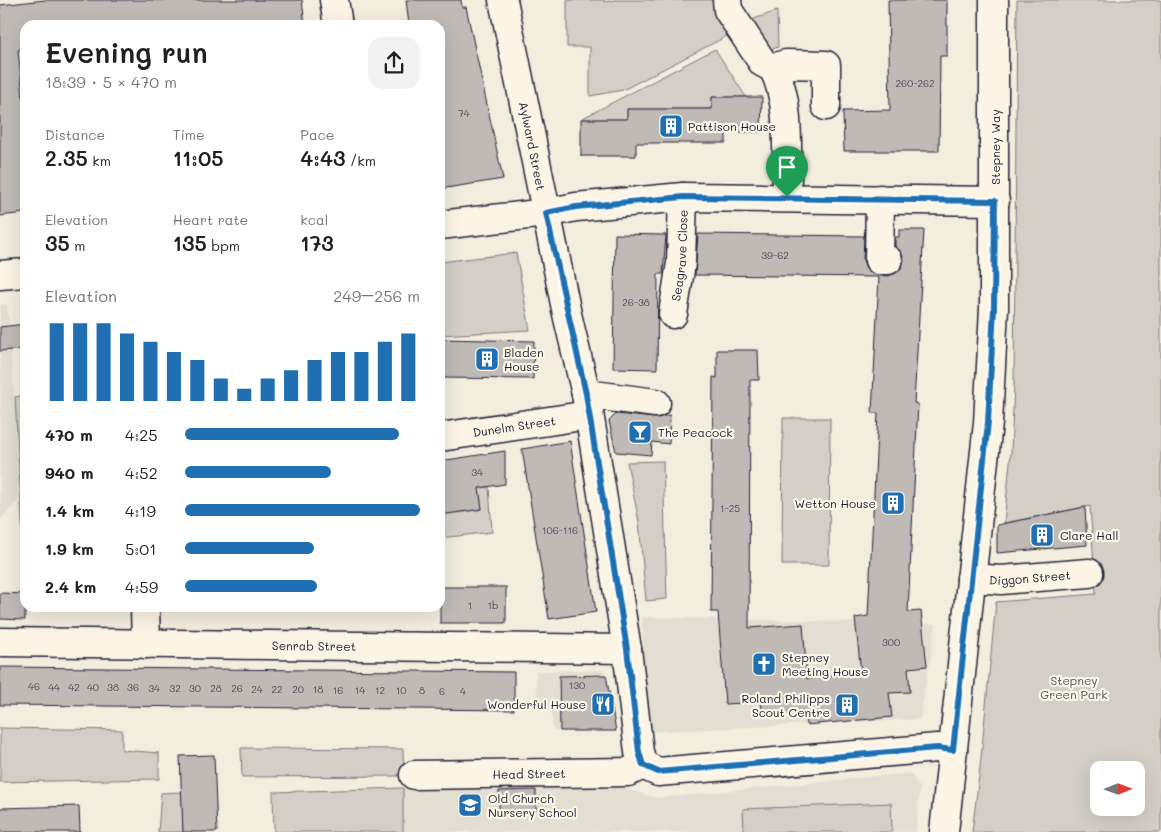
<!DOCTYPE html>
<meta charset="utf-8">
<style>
:root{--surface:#fff;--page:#f2f2f2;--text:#202124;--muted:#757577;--accent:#1f6fb2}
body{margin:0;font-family:Mali,sans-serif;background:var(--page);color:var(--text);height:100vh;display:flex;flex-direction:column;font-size:19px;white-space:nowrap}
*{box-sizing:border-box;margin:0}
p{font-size:16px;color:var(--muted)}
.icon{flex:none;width:28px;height:28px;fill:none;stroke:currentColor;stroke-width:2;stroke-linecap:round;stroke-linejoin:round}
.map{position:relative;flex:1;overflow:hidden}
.drawer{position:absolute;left:20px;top:20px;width:425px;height:592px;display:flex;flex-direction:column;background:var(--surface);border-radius:15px;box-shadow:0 5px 20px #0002}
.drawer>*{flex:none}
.needle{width:32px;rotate:89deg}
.controls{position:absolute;left:1090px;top:761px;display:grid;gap:10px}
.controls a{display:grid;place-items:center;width:55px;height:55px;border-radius:10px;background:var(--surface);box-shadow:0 5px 20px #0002;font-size:25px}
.pin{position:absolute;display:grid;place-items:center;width:42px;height:42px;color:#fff;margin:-51px -21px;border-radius:50% 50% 50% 0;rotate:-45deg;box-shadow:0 0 5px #0007}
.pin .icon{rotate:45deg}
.round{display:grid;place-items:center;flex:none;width:52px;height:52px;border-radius:15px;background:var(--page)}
.overview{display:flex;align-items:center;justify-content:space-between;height:85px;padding:0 25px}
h1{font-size:28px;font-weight:600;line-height:38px}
.metrics{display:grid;grid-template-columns:repeat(3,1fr);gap:8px;height:85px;padding:5px 25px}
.metrics div{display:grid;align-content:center}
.metrics b{font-size:21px;font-weight:600}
.metrics small{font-size:14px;font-weight:400}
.metrics p{font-size:14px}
.chart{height:140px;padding:10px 25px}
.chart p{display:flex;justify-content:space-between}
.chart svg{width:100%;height:90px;margin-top:5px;stroke:var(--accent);stroke-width:6}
ul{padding:0 25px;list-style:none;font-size:16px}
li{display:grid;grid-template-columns:80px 60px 1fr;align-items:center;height:38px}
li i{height:12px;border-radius:6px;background:var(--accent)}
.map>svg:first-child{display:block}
.built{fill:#e3ded2}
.green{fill:#d4cfc6;stroke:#7b7880;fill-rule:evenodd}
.building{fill:#bfbab6;stroke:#22223b}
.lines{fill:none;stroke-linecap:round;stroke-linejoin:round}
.minor-casing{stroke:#22223b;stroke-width:31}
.minor{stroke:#fcf5e5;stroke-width:28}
.route-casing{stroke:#fff;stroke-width:10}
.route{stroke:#1f6fb2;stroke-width:6}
.labels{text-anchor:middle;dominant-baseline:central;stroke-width:4.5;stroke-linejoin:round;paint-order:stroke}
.number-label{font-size:10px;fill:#49485a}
.poi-label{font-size:12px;fill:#22223b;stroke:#fcf5e5;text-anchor:start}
.street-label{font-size:12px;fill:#22223b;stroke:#fcf5e5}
.park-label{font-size:12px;fill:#575665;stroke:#fcf5e5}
</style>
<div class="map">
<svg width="1161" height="832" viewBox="0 0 1161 832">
<rect width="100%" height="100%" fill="#f3edde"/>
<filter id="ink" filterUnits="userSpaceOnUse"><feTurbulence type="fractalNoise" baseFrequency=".02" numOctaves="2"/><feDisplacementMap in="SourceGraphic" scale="10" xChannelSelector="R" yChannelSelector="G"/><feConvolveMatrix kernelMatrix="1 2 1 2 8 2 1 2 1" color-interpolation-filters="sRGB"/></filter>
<g filter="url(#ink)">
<!-- built -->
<g class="built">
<path d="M7,304L20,469L18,501L0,520V305Z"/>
<path d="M642,617L936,624L920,719L647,732Z"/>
<path d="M604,670L616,731H553L552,712L547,711L537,702L536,671Z"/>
<path d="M910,773L920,788L916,832H403V788L616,786L657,798Z"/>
</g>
<!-- green -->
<g class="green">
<path d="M567,0H604L605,2L614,0H715L729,35L623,90L590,96V47H567Z"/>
<path d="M1017,0H1161V832H972L980,768L996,602L1096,594L1090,506L1004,523L1011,452L1014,385ZM1099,770H1136V808H1099Z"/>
<path d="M777,11L778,47L767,51L748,21Z"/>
<path d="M715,49L746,97H712V109H627V119H581Z"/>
<path d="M516,253L530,330L440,335V262Z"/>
<path d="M25,395V558H24L15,397Z"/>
<path d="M783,418H830L829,565H782Z"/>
<path d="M663,461L667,599L646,601L639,522L627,462Z"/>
<path d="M489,487L492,532L440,538V515L459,491L462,512L482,509L479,488Z"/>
<path d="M0,728L122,730V750L159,753V779L0,782Z"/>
<path d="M241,748L403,749L404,776L242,777Z"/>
<path d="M403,788V832H274L273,792Z"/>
<path d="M182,792L183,832H158L161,793Z"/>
<path d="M891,803L892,832H744L743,809Z"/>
</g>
<!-- building -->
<g class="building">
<path d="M45,0H302L305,25H25V49L18,50L25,115V213L0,216V5Z"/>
<path d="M406,0H461L462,7H466L503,179L440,189V25H409Z"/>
<path d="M888,0H947V56H940L939,151H844L843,111L890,110Z"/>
<path d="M712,97H762L761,132H726V143H636V156H581V119H627V109H712Z"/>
<path d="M899,230H924L914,403L918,404L908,612L921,611L927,666L908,668L910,692L889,693L892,717L806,725L805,711L763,714L761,702L725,704L718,612H711L713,377L717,378V350H758L759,380H750L749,628L803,624L807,679L861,672L855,618L868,616L878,413H872L879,277L695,275L698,234L864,236L863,260L866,268L872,274L888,276L896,273L902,267L904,260L901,252L895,246V237H899Z"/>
<path d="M615,234L666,235L663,274H658L657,369L613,368Z"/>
<path d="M25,324V349L0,351V327Z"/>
<path d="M440,339L534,341L533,379L440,378Z"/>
<path d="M616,414L654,418L670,415L669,444L652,442L651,455L616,452L609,421Z"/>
<path d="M570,441L596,612L549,619L522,449Z"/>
<path d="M505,451V484L479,488L482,509L440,515V461Z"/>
<path d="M1085,507L1087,545L997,553V525Z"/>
<rect x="440" y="587" width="66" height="36"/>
<path d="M0,593L25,594V620L0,619Z"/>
<path d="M0,667L514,672V710L0,705Z"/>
<path d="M606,675L616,731H560L559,676Z"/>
<path d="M214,755L217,832H183L180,756Z"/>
<path d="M536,790V811L499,812V791Z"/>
<path d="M79,806L80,832H0V808Z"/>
</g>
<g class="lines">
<!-- minor casing -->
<g class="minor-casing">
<g id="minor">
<path d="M334,0L338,25"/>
<path id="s1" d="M503,0L567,314L586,394L627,649L639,752L643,765L658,772L937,748L953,750"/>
<path d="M727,0L728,10L763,63L773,68L786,64L826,65V106"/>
<path d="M773,68C792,103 786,158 787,197"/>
<path d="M880,199L879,260H888"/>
<path d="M440,225L546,213L576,207L683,197L995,201"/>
<path d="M0,275L25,273"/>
<path id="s2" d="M673,314L681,263L683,197"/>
<path d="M586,394L656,403"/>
<path id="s3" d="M440,437L589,415"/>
<path id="s4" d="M971,578L1001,580L1089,573"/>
<path d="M145,608L146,644"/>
<path id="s5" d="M0,642L627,649"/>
<path id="s6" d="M414,775L628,772L643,765"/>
<path d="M944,832L988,423L994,308V0"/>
</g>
</g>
<!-- minor -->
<use href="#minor" class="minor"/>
</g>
</g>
<g class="lines" filter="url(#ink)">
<!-- route casing -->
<g class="route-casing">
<path id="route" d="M683,197L995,201L994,308L988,422L953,750L937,748L658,772L643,765L639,752L627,649L586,394L546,213L576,207Z"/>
</g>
<!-- route -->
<use href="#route" class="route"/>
</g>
<!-- icons -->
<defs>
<g id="building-square" transform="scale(1.25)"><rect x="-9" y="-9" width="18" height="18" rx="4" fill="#1f6fb2" stroke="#fcf5e5"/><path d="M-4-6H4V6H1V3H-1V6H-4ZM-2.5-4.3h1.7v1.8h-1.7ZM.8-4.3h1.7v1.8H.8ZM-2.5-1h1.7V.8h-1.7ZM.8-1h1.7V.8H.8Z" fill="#fff"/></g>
<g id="bar-square" transform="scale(1.25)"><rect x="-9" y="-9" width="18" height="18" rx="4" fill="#1f6fb2" stroke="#fcf5e5"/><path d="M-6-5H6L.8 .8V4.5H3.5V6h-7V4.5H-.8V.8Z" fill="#fff"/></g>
<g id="church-square" transform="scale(1.25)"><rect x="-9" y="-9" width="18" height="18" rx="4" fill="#1f6fb2" stroke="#fcf5e5"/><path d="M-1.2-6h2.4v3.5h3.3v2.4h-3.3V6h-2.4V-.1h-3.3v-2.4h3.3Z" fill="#fff"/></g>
<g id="restaurant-square" transform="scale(1.25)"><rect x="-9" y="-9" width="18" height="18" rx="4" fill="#1f6fb2" stroke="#fcf5e5"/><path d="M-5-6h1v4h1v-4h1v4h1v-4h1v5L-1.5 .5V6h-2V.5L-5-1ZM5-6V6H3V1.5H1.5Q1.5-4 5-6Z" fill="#fff"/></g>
<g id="school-square" transform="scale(1.25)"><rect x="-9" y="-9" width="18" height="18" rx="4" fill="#1f6fb2" stroke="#fcf5e5"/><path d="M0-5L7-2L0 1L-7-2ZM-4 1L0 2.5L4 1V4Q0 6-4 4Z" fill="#fff"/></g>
</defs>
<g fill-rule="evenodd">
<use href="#building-square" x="671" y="126"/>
<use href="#building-square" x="487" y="359"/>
<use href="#bar-square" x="640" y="432"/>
<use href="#building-square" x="893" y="503"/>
<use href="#building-square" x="1042" y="535"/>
<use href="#church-square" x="764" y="664"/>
<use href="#restaurant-square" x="603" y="704"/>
<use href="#building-square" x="847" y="705"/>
<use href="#school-square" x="470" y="805"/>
</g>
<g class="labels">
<!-- number labels -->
<g class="number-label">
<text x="915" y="83">260-262</text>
<text x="464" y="113">74</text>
<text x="775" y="255">39-62</text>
<text x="636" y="302">26-38</text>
<text x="477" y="472">34</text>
<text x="730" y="508">1-25</text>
<text x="560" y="530">106-116</text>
<text x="470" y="605">1</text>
<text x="493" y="605">1b</text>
<text x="891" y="642">300</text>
<text x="577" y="685">130</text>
<text x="34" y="686">46</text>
<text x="54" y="687">44</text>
<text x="74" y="687">42</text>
<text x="93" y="687">40</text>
<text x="113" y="687">38</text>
<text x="133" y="687">36</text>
<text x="154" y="688">34</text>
<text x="175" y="688">32</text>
<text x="195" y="688">30</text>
<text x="216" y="688">28</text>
<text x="237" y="688">26</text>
<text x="257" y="689">24</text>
<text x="277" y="689">22</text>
<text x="298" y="689">20</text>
<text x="318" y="689">18</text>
<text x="338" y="690">16</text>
<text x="360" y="690">14</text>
<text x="380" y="690">12</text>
<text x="401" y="690">10</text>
<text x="422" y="690">8</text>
<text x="442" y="691">6</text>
<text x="463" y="691">4</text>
</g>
<!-- poi labels -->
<g class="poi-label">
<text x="688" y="126">Pattison House</text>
<text x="504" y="352">Bladen<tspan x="504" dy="14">House</tspan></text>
<text x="658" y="432">The Peacock</text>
<text x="876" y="503" text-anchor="end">Wetton House</text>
<text x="1060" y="535">Clare Hall</text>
<text x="782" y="657">Stepney<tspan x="782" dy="14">Meeting House</tspan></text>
<text x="830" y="698" text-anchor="end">Roland Philipps<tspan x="830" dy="14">Scout Centre</tspan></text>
<text x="586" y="704" text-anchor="end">Wonderful House</text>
<text x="488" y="798">Old Church<tspan x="488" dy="14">Nursery School</tspan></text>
</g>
<!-- street labels -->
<g class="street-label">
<text stroke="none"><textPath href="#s1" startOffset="149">Aylward Street</textPath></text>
<text transform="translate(995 147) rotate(-90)">Stepney Way</text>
<text stroke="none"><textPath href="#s2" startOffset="59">Seagrave Close</textPath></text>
<text stroke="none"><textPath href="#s3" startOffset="75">Dunelm Street</textPath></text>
<text stroke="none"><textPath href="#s4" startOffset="59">Diggon Street</textPath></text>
<text stroke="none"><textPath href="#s5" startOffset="314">Senrab Street</textPath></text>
<text stroke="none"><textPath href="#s6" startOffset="115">Head Street</textPath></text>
</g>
<!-- park labels -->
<g class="park-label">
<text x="1074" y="680">Stepney<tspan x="1074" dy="14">Green Park</tspan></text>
</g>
</g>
</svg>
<div class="controls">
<a><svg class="needle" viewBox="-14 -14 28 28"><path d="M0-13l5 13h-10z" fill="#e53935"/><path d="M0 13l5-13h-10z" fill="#757577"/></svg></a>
</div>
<div class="pin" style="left:787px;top:197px;background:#1e9e55"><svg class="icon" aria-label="arrive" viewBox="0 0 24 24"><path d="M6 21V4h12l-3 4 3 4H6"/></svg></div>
<section class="drawer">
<div class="overview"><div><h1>Evening run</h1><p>18:39 · 5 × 470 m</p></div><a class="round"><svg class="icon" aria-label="share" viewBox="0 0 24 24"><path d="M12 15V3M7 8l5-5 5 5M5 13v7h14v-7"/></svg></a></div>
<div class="metrics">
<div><p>Distance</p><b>2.35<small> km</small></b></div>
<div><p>Time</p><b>11:05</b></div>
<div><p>Pace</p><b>4:43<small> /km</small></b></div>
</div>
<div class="metrics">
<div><p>Elevation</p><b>35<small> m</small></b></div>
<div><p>Heart rate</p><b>135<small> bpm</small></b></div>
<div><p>kcal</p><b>173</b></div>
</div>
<div class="chart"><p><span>Elevation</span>249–256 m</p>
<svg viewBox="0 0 160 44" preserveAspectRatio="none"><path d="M5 44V6M15 44V6M25 44V6M35 44V11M45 44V15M55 44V20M65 44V24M75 44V33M85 44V38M95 44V33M105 44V29M115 44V24M125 44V20M135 44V20M145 44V15M155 44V11"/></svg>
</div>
<ul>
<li><b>470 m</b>4:25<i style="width:91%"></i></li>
<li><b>940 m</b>4:52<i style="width:62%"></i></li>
<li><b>1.4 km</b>4:19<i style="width:100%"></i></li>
<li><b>1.9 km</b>5:01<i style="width:55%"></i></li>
<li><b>2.4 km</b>4:59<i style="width:56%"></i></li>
</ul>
</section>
</div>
